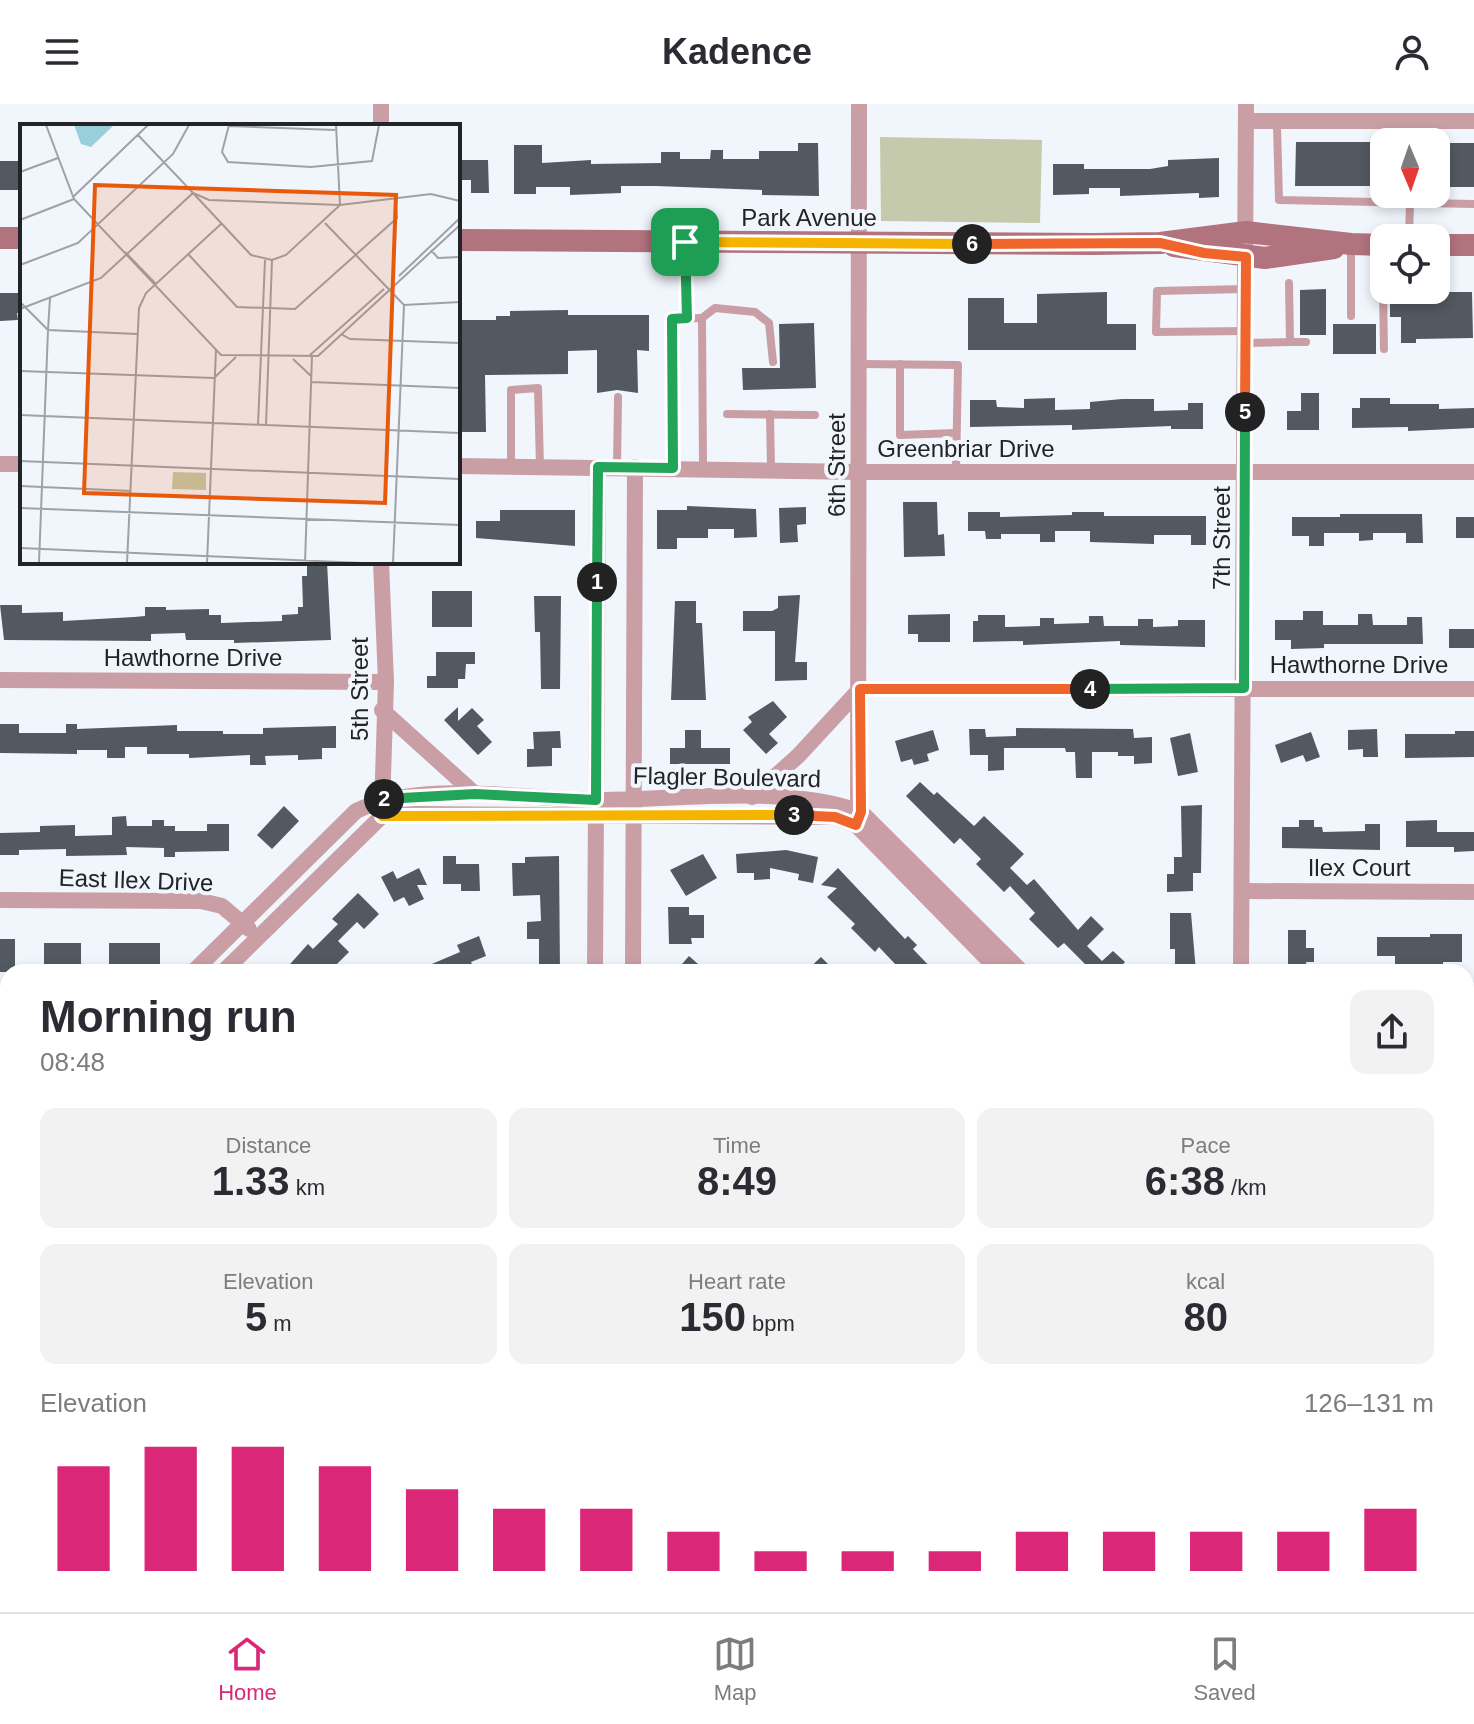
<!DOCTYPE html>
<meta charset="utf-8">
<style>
:root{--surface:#fff;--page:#f2f2f3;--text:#2b2b33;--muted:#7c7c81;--line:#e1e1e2;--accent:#db2777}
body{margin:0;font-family:Helvetica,sans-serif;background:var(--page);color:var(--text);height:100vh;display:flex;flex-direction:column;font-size:30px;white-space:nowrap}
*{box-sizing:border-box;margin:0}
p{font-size:26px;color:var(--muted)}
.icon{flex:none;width:44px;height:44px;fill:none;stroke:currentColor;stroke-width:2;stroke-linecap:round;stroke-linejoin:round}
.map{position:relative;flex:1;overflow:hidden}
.details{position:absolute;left:0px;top:860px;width:1474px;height:648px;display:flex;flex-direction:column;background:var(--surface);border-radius:24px 24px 0 0;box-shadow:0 4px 12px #0003}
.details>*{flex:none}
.needle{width:52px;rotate:178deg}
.buttons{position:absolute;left:1370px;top:24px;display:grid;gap:16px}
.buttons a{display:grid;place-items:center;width:80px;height:80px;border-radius:16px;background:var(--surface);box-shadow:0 4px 12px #0003;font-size:40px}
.pin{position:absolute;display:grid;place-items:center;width:68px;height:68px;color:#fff;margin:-34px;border-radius:16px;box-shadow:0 4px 12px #0006}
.km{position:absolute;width:40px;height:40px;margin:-20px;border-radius:50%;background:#222;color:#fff;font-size:22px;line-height:40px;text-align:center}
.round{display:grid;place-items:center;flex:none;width:84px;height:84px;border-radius:16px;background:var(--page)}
.headline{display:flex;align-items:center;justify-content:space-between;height:136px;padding:0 40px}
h1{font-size:44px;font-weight:600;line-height:60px}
.stats{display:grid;grid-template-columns:repeat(3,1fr);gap:12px;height:136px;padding:8px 40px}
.stats div{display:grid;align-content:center;border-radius:16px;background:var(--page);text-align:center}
.stats b{font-size:40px;font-weight:600}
.stats small{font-size:22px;font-weight:400}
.stats p{font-size:22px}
.chart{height:224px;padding:16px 40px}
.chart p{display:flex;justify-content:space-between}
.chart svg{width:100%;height:144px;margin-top:8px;stroke:var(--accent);stroke-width:6}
header{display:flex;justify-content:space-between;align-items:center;height:104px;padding:0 40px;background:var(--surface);font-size:36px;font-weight:600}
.tabs{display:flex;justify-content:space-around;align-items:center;height:112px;border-top:2px solid var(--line);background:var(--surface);font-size:22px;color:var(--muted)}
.tabs a{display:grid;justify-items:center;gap:4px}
.tabs .selected{color:var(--accent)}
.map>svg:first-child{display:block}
.green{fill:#c4caab}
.building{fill:#535960}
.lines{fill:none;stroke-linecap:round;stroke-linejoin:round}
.lane{stroke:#ca9ea5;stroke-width:8}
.street{stroke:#ca9ea5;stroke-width:16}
.secondary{stroke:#b1737e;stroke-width:22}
.split-1-casing{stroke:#fff;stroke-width:16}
.split-2-casing{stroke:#fff;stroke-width:16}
.split-3-casing{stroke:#fff;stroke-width:16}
.split-4-casing{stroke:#fff;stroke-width:16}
.split-5-casing{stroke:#fff;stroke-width:16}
.split-6-casing{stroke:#fff;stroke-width:16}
.split-7-casing{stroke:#fff;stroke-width:16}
.split-1{stroke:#22a559;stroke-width:10}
.split-2{stroke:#22a559;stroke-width:10}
.split-3{stroke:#f5b400;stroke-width:10}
.split-4{stroke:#f0652b;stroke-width:10}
.split-5{stroke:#22a559;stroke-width:10}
.split-6{stroke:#f0652b;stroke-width:10}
.split-7{stroke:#f5b400;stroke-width:10}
.labels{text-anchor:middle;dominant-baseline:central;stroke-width:8;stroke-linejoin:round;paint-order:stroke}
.street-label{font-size:24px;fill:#222427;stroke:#f1f6fd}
.inset-road{fill:none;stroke:#9ea2a7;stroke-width:2}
.view{fill:#e8590c;fill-opacity:0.15;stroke:#e8590c;stroke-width:4}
.inset-edge{fill:none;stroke:#222427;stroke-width:4}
</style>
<header><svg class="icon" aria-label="menu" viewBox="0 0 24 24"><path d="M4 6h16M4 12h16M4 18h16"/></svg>Kadence<svg class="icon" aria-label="person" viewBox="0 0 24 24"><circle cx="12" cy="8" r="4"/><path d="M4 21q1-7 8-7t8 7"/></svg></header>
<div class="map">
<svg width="1474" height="1508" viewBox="0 0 1474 1508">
<rect width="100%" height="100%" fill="#f1f6fd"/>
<!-- green -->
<path class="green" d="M880,33L1042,36L1040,119L881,117Z"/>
<!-- building -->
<g class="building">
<path d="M1296,38H1384V82H1295Z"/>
<path d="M798,39H818L819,92L762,91V86L656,82H621V89L570,91V83H536V90H514V41H542V59L591,56V60L661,59V48H680V55H710L711,46H723V55H759V47H798Z"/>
<rect x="1436" y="39" width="38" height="44"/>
<path d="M1219,54V93L1199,94V89L1120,92V84H1089V90L1053,91V60H1084V65H1150L1168,62V56Z"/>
<path d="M458,56H488L489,89H471V76H458Z"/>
<rect x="0" y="57" width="20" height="29"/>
<path d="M1326,185V231H1300V186Z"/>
<path d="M1107,188V220H1136V246H968V194H1004V219H1037V190Z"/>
<path d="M1445,188H1472L1473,234L1416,235V239H1401V213H1390V192L1445,193Z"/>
<path d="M0,189H22V209H17L18,216L0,217Z"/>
<path d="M568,206V211H649V247L637,246L638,289L617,286L597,289V246L568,247V270L485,271L486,328H460L458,216H496V212H510V207Z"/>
<path d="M814,219L816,284L743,286L742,264H780L779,220Z"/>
<rect x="1333" y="220" width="43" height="30"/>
<path d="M1301,289H1319V326H1287V307H1301Z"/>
<path d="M1055,294V306L1090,305V298L1122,295H1154V307L1188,306V299H1203V325H1171V322L1072,326V321L970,323V296H996L997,303L1024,304V295Z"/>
<path d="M1360,294H1390V300H1439V305L1474,304V324L1408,327V323L1352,324V304H1360Z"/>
<path d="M903,398H937L938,431L944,430L945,452L904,453Z"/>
<path d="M687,402L756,405L757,433L734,434V425H708V434H677V445H657V406H687Z"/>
<path d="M806,403V420L797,421L798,438L780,439L779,404Z"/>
<path d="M500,406H575V442L476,434V417H500Z"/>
<path d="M968,408H1000V413L1072,411V408H1104V412H1206V441H1191V431H1154V440L1090,438V427H1055V438H1040V430H1001V435H986L985,427H968Z"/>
<path d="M1340,410H1422L1423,439H1406V429H1373V436L1359,437V429H1324V442H1309V432H1292V413H1340Z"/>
<rect x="1456" y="413" width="18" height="21"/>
<path d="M307,458H327L331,536L234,539V536H186L185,529L151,530V537L4,536L0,501H22V509L63,508V517L134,513L145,512V503H166V506L209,505V511H221V519L282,517V511L298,510V503H303L302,472H307Z"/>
<rect x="432" y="487" width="40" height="36"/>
<path d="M800,491L795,558H807V576L775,577V527H743V507H772L778,504V492Z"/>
<path d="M534,492H561L560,585H541L540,528H535Z"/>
<path d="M675,497H696V519H702L706,596H671Z"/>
<path d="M1303,507H1323V521H1358V510H1372L1373,521H1407V513H1422L1423,540H1324V544L1291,545V536H1275V516H1303Z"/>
<path d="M950,510V538H918V530H908V511Z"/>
<path d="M978,511H1005V523L1040,522V514H1054V520L1089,519V512H1103L1104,522H1138V515H1153V523L1178,522V516H1205V543L1120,541V537L1023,541V537L973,538V517H978Z"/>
<rect x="1449" y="525" width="25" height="19"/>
<path d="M436,548H475V560H466L465,575H458V584H427V572H436Z"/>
<path d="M773,597L787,613L769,630L778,639L766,650L743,626L752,618L748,613Z"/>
<path d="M458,603V617L472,604L484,616L477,622L492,638L478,651L444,616Z"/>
<path d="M0,620H19V629H66V620H77V625L177,621V627H223V630H263V624L336,622V644H322V655L298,656V651L265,652L266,661H250V651L189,654V650H147V643H125V654H107V646H77V650L0,649Z"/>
<path d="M1016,624L1133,625L1134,634L1152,633V659L1134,660V652H1118V648H1092V674H1076L1075,648H1066L1065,644H1004V666L988,667V651H970L969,625H985L986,633L1016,632Z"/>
<path d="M1377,625L1378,653H1363V645L1348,646V626Z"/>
<path d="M685,626H701V644H730V660H670V644H685Z"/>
<path d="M933,626L939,646L927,650L929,657L914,661L912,655L901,658L895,637Z"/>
<path d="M560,627L561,644H552V662L527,663V645H534L533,628Z"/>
<path d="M1455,627H1474V653L1405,654V630H1455Z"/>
<path d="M1311,628L1320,653L1306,658L1303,651L1281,659L1275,641Z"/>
<path d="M1190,629L1198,668L1178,672L1170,634Z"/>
<path d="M920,678L934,691L937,688L974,722L984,712L1024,750L1010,764L1027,781L1034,775L1078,826L1091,812L1104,825L1087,842L1102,857L1113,847L1125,858L1115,868H1077L1085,860L1064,839L1058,844L1029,815L1035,809L1010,782L1004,788L976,760L981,755L960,734L954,740L906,692Z"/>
<path d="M1202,701L1201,769H1193V787L1167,788V770H1174V753H1182L1181,702Z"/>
<path d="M284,702L299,717L272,745L257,731Z"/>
<path d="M126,712L127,722H152V716H164V722H175V727H207V720H229V747L175,748V753H164V744L126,743L127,751L66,752V745L19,746V751H0V729L40,728V722L75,721V732L112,731V713Z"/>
<path d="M1299,716H1314V723H1322L1323,728L1365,727V720H1380V746L1282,744V723H1299Z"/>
<path d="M1437,716V728H1474V747L1454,748V743H1406V717Z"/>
<path d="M786,746L818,753L813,779L798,776L799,770L770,764V775L754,776V769H737L736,750Z"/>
<path d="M703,750L717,774L686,792L670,766Z"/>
<path d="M443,752H456V760H479L480,787H461V780H443Z"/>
<path d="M559,752L560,868H539V835H527V818L541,817L540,791L513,792L512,759H525V753Z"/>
<path d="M419,764L427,781H417L424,795L409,802L404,793L394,798L381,773L393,767L397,775Z"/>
<path d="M838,764L905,835L908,832L917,841L913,845L935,868H889L896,861L879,843L875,848L851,824L855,820L827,793L837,784L821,781Z"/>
<path d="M358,789L379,810L364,825L357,818L338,837L349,848L331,866L326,862L320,868H283L308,840L313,845L338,820L332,815Z"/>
<path d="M668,803H689V811H704V834H691L692,840H669Z"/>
<path d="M1170,809H1191L1196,868H1175V845H1170Z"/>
<path d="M1288,826H1306V844H1314V858H1306L1307,868H1288Z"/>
<path d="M1430,830H1462V858H1443V868H1430V860H1395V852H1377V833H1430Z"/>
<path d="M479,832L486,852L471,858L475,868H413L460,848L457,841Z"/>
<rect x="0" y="835" width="15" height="33"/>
<path d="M44,839H81V865L58,868V865H44Z"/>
<rect x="109" y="839" width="51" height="22"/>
<path d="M689,852L707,868H675Z"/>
<path d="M821,853L836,868H805Z"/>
</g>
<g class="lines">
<!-- lane -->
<g class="lane">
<path d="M1273,18L1277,22L1279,96L1474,100"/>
<path d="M1409,134L1410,99"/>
<path d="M685,139L687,214"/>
<path d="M1245,185L1157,187L1156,228L1246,227"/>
<path d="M1351,212V141"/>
<path d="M702,214L715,204L755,208L769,219L773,258"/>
<path d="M1290,238H1306"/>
<path d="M1246,239L1290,238L1289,179"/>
<path d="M1384,245L1383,188L1387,186"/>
<path d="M860,260L958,261L956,367"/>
<path d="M900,260V331L956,329"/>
<path d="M727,310L815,311"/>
<path d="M770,310L771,366"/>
<path d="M511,363V286L538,284L540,363"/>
<path d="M617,363L618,293"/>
<path d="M673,364L672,215L702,214L703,364"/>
</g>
<!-- street -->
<g class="street">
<path d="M1246,17H1474"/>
<path d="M381,22V0"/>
<path d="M0,360H22"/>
<path d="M458,362L860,368H1474"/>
<path d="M381,458L386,578L382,704"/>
<path d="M0,576L386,578"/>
<path d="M382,606L475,690"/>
<path d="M752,693L798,652L860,585H1474"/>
<path d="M858,714L859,0"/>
<path d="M1243,787L1474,788"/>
<path d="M0,796L201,797L222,802L249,825"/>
<path d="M193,868L356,707C425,675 523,696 599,696C681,696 784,680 861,708L1022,868"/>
<path d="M223,868L382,712L416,710L835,713L856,721L1000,868"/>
<path d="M595,868L598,363"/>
<path d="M633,868L635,363"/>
<path d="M1241,868L1246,0"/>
<path d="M0,1015L8,1023"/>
<path d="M1466,1036L1474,1033"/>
<path d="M0,1062L8,1054"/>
<path d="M0,1090L8,1082"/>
<path d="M1466,1300L1474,1292"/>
<path d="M1466,1319L1474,1328"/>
<path d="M0,1391L8,1383"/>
<path d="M0,1453L6,1498"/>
<path d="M275,1500L276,1508"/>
<path d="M1008,1500L1016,1508"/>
<path d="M1255,1508L1263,1500"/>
</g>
<!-- secondary -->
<g class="secondary">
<path d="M0,134H22"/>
<path d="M458,136L1094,140L1160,139L1246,128L1351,140L1384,141"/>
<path d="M1436,141H1474"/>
<path d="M1174,142L1265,154L1334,144"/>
</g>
</g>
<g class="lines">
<!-- split-1 casing -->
<g class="split-1-casing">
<path id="split-1" d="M597,478L598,363L673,364L672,215L687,214L685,138"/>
</g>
<!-- split-2 casing -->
<g class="split-2-casing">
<path id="split-2" d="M384,695L475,690L596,696L597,478"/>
</g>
<!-- split-3 casing -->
<g class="split-3-casing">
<path id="split-3" d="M384,695L382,712L794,711"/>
</g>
<!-- split-4 casing -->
<g class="split-4-casing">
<path id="split-4" d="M794,711L835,713L856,721L861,708L860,585H1090"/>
</g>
<!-- split-5 casing -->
<g class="split-5-casing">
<path id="split-5" d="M1090,585L1244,584L1245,308"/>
</g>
<!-- split-6 casing -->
<g class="split-6-casing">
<path id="split-6" d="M972,140L1160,139L1204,149L1246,153L1245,308"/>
</g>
<!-- split-7 casing -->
<g class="split-7-casing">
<path id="split-7" d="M685,138L972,140"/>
</g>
<!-- split-1 -->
<use href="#split-1" class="split-1"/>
<!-- split-2 -->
<use href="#split-2" class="split-2"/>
<!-- split-3 -->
<use href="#split-3" class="split-3"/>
<!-- split-4 -->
<use href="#split-4" class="split-4"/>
<!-- split-5 -->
<use href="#split-5" class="split-5"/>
<!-- split-6 -->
<use href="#split-6" class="split-6"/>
<!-- split-7 -->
<use href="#split-7" class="split-7"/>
</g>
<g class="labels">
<!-- street labels -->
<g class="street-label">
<text x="809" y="113">Park Avenue</text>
<text x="966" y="344">Greenbriar Drive</text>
<text transform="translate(836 361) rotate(-90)">6th Street</text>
<text transform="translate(1221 434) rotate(-90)">7th Street</text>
<text x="193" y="553">Hawthorne Drive</text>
<text x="1359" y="560">Hawthorne Drive</text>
<text transform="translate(359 585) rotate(-90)">5th Street</text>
<text transform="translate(727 673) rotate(1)">Flagler Boulevard</text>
<text x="1359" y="763">Ilex Court</text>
<text transform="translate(136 776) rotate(2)">East Ilex Drive</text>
</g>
</g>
<!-- overview -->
<g transform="translate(20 20)">
<rect width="440" height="440" fill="#f1f6fd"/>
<path d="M153,348L186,349V366L152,365Z" fill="#c4caab"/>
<path d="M54,1H94L71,23L61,20Z" fill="#99cfd9"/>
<path class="inset-road" d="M26,1L54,75L201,231L298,232L440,101M209,1L202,28L208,38L291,43L352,37L359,1M209,2L315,6M118,11L173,69L189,76L320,81L411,70L440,77M0,48L38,34M53,73L128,1M0,96L54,75M305,99L384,181M411,126L418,134L440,133M105,128L136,160M169,131L217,183L275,185L377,94L375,73M0,141L58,119L153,30L169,1M379,152L440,94M30,174L28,206L117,210M0,178L28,206L19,439M384,181L440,178M0,185L81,154L173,69L231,131L252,136L266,131L320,81L316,1M321,210L330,215L440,219M290,231L364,165M273,235L291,252M0,247L194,254L216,233M291,258L440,264M0,291L440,309M238,301L245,136M246,301L252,136M0,337L440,355M0,362L111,367M0,384L440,401M0,424L342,439M107,439L119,184L126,169L201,100M187,439L196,226M285,439L292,231M373,439L384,181"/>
<path class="view" d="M75,61L376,71L365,379L64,369Z"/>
<rect width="440" height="440" class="inset-edge"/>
</g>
</svg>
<div class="buttons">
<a><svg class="needle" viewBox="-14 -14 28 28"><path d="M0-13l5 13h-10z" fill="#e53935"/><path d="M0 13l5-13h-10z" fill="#7c7c81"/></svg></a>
<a><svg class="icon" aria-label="locate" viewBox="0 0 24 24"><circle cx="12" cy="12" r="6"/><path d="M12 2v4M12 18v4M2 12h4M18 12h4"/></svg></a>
</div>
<div class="pin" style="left:685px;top:138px;background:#1e9e55"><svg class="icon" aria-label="arrive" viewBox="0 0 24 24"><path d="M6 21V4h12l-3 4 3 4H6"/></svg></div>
<b class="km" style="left:597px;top:478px">1</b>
<b class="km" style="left:384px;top:695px">2</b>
<b class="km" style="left:794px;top:711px">3</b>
<b class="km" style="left:1090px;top:585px">4</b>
<b class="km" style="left:1245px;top:308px">5</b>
<b class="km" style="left:972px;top:140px">6</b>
<section class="details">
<div class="headline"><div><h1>Morning run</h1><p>08:48</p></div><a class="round"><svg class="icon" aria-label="share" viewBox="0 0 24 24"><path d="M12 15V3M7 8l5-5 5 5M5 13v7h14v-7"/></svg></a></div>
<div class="stats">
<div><p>Distance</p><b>1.33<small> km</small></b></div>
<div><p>Time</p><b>8:49</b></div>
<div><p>Pace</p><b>6:38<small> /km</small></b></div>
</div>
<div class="stats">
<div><p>Elevation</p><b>5<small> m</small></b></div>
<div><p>Heart rate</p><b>150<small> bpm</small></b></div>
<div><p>kcal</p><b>80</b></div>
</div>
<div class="chart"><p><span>Elevation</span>126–131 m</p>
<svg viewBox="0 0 160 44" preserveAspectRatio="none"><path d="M5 44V12M15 44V6M25 44V6M35 44V12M45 44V19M55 44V25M65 44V25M75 44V32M85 44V38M95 44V38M105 44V38M115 44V32M125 44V32M135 44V32M145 44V32M155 44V25"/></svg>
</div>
</section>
</div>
<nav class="tabs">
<a class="selected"><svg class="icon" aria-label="home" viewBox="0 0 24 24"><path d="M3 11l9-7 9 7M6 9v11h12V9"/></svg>Home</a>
<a><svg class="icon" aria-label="map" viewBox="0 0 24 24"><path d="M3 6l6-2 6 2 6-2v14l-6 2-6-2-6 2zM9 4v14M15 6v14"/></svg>Map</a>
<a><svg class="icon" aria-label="saved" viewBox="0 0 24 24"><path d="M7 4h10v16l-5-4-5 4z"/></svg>Saved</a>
</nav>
